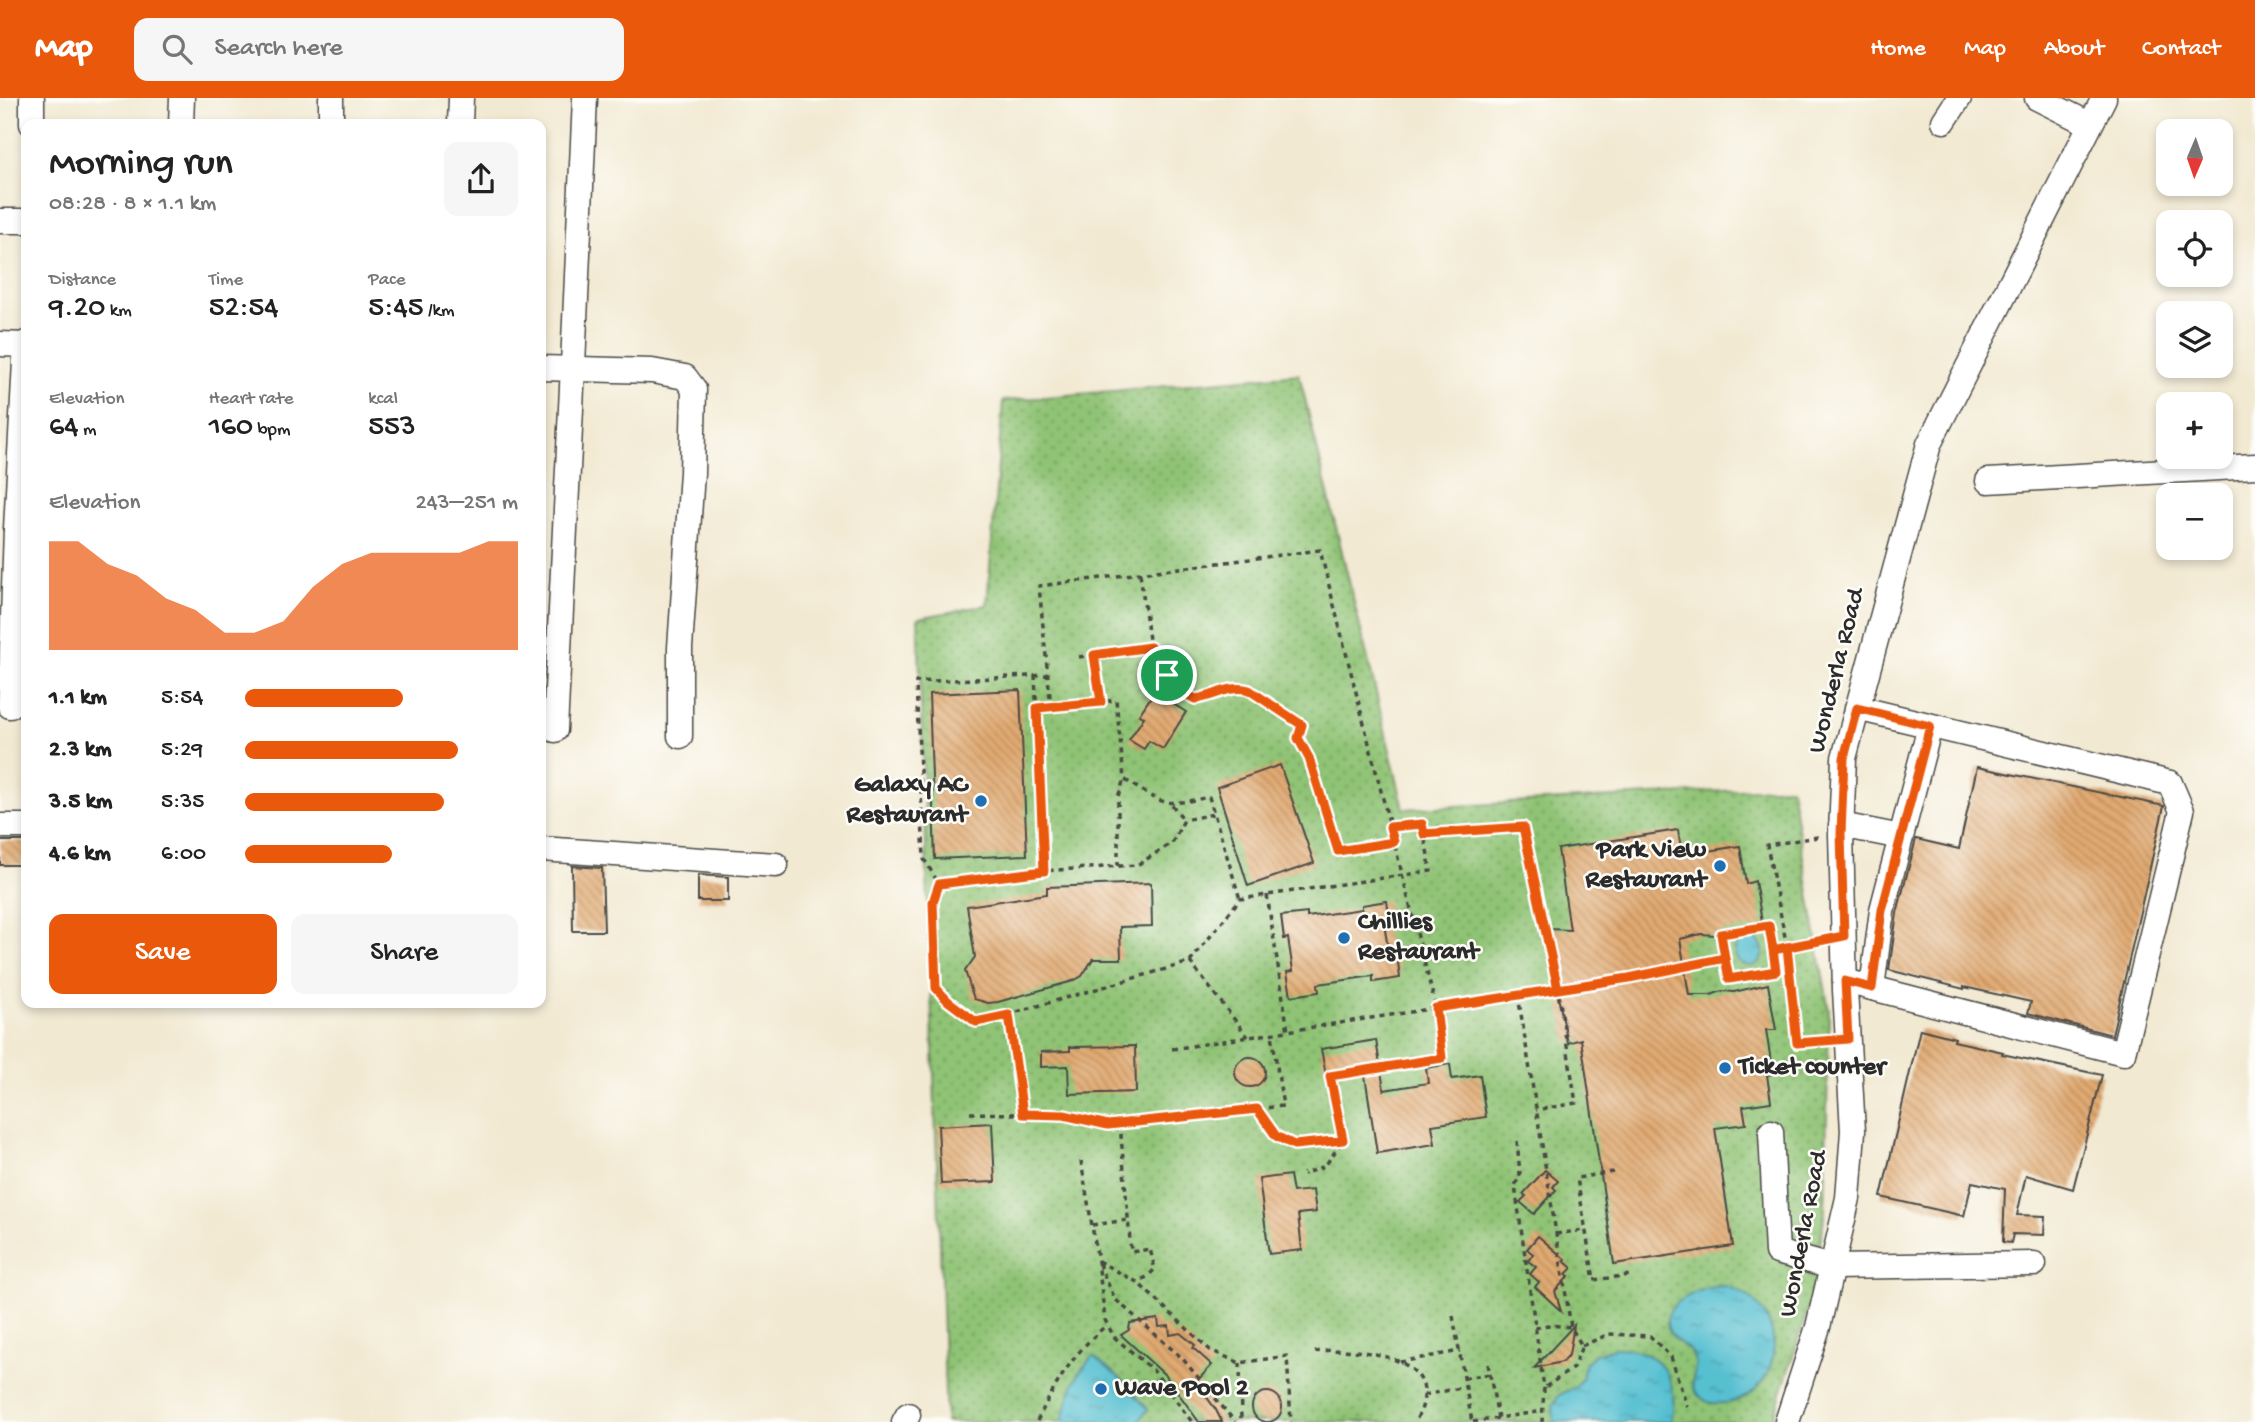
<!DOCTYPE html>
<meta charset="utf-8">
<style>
:root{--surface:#fff;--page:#f6f6f6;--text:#222;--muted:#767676;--accent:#ea580c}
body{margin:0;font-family:"Gochi Hand",sans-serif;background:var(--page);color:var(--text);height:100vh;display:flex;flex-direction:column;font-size:26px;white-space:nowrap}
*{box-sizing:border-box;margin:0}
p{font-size:23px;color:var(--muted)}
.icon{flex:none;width:38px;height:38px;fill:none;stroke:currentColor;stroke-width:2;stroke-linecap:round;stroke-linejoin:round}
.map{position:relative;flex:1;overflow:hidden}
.drawer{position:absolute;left:21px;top:21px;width:525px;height:889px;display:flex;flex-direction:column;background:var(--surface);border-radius:14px;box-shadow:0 4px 10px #0003}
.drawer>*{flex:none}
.needle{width:46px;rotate:182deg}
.buttons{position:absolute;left:2156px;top:21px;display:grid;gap:14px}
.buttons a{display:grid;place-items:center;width:77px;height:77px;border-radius:14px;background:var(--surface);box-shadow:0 4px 10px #0003;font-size:35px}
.pin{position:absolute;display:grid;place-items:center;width:60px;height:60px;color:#fff;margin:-30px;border:4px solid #fff;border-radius:50%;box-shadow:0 2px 7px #0007}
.round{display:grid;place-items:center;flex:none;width:74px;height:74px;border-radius:14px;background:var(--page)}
.head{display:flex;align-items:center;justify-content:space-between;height:119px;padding:0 28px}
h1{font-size:38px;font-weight:600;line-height:52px}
.stats{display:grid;grid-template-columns:repeat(3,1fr);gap:10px;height:119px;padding:7px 28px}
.stats div{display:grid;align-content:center}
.stats b{font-size:30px;font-weight:600}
.stats small{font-size:19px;font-weight:400}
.stats p{font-size:19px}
.chart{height:196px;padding:14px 28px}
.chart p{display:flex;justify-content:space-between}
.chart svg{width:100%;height:126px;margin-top:7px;fill:var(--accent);opacity:.7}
.button{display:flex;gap:14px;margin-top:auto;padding:14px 28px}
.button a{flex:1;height:80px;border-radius:14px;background:var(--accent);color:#fff;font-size:28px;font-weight:600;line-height:80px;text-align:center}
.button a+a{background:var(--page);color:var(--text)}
ul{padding:0 28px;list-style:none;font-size:23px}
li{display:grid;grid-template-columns:112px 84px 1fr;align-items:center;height:52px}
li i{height:18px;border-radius:9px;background:var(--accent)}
header{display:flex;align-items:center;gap:42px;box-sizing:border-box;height:98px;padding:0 35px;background:var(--accent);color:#fff}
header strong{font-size:33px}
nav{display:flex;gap:38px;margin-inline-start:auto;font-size:24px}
.search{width:490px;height:63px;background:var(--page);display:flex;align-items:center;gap:18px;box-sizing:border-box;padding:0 24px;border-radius:14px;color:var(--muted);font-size:26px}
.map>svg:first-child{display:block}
.green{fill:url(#green-dots);stroke:#5d7750;stroke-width:2}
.water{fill:url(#water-ripples);stroke:#40767e;stroke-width:2}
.building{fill:url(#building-back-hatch)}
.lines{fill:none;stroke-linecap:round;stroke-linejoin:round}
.minor-casing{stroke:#494844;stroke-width:27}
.path{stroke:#494844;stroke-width:3.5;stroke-dasharray:5 5;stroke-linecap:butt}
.minor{stroke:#fff;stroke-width:24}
.route-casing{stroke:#fff;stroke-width:14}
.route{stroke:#ea580c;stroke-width:9}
.poi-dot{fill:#1f6fb2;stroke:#fdfcf7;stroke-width:2.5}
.labels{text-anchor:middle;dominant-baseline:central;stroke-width:5;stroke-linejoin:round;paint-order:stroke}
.street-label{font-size:26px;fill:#2b2b2b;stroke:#fdfcf7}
.poi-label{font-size:26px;font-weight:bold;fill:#2b2b2b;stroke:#fdfcf7;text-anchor:start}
</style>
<header>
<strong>Map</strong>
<div class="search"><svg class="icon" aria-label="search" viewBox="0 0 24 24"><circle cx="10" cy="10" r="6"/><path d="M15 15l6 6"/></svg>Search here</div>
<nav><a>Home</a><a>Map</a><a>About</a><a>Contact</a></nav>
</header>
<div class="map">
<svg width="2255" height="1324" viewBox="0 0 2255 1324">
<defs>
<pattern id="green-dots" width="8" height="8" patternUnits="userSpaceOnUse" patternTransform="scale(1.75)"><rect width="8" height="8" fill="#8fc375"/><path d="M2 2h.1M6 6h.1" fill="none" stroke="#759f60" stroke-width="1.8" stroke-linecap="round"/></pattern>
<pattern id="water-ripples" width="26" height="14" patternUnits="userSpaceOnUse" patternTransform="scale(1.75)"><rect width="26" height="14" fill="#56c0d1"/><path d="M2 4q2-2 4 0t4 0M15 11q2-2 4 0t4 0" fill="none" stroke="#479caa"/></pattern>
<pattern id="building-back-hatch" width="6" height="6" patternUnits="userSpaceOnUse" patternTransform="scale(1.75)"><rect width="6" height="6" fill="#e1aa72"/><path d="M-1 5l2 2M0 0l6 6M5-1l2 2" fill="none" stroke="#b78b5e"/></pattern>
</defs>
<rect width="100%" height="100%" fill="#fdfcf7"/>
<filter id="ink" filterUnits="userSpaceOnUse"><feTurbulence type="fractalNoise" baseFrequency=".0143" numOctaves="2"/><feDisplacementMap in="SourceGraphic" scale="14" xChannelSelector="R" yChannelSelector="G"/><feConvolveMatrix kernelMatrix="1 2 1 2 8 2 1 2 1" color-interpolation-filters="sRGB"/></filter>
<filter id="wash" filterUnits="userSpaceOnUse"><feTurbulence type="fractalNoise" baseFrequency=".00686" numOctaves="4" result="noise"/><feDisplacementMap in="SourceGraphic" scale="28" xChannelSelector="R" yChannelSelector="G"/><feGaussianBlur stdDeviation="1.57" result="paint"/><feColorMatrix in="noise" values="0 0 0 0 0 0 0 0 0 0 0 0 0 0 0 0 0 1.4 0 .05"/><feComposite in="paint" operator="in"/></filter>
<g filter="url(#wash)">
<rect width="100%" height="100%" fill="#f2e9d2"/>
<!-- green -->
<path class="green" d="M1299,276L1404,711L1791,689L1829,913L1825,1113L1812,1198L1772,1324H946L918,520L987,507L1003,303Z"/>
<!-- water -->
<g class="water">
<circle cx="1749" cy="854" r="14"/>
<path d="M1725,1188C1800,1209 1782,1311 1713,1305C1707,1305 1703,1301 1699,1298C1685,1285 1698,1277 1695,1263C1692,1249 1678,1247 1671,1236C1652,1207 1704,1187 1725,1188Z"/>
<path d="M1614,1250C1659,1249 1681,1281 1671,1324H1554L1553,1307L1559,1297L1576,1288L1582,1280L1585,1266L1595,1256Z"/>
<path d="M1093,1258L1120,1280L1148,1311L1138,1324H1062C1070,1297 1072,1279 1093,1258Z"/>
</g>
<g id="blocks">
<!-- building -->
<g class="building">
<path d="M1020,592L1027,757L935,761L929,596Z"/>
<path d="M1154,594L1186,614L1163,651L1149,643L1144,651L1129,642L1144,619L1139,617Z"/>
<path d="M1280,667L1314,765L1248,788L1217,689Z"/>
<path d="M1977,669L2164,708L2112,937L2028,915L2031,904L1964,889V891L1889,872L1897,815L1916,741L1959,751Z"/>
<path d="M1678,732L1682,757L1740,748L1746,786L1755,783L1763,829L1725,833L1714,837L1701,836L1680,841L1689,897H1711L1722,893L1734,894L1768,886L1776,932H1766L1773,976L1767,977L1771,1004L1743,1008L1746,1026L1715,1030L1733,1148L1614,1166L1581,941L1568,945L1554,880L1549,831L1570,832L1558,751Z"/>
<rect x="0" y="743" width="26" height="24"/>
<path d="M572,768L602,770L604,833H573Z"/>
<path d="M698,777L728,779V803H698Z"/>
<path d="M1151,785L1152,828L1120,829L1121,861H1093L1082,878L1073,883L998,904L988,905L974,901L965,873L975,859L967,808L1047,796V789Z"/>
<path d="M1387,803L1390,824L1384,825L1389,857L1397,856L1400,880L1373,884V878L1318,886L1319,894L1291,898L1287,874L1293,873L1288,840L1284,841L1281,818L1307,815V819L1362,811V807Z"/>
<path d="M1920,931L1955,940L1954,943L2003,954L2002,956L2102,977L2073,1091L2026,1077L2017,1117L2045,1118L2044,1137L2013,1136L2011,1145L2003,1144L2005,1091L1972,1084L1964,1118L1881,1099Z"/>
<path d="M1376,942L1384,992L1428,985L1426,970L1450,966L1452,981L1480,977L1486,1019L1432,1027L1435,1046L1377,1055L1364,971L1326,977L1321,951Z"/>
<path d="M1135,948L1136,994L1069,996L1068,968L1041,969V954L1070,953V949Z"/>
<circle cx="1250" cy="974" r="15"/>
<path d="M992,1025L995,1084L941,1086L938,1028Z"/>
<path d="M1545,1072L1558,1083L1553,1089L1556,1092L1534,1116L1520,1104L1526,1098L1523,1096Z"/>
<path d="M1290,1077L1293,1094L1313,1092L1316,1114L1298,1116L1302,1152L1269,1156L1259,1081Z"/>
<path d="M1538,1138L1566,1162L1564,1163L1572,1170L1566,1176L1569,1178L1555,1193L1561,1213L1535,1189L1539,1184L1530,1176L1536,1169L1528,1163L1533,1156L1527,1151Z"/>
<path d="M1158,1221L1159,1229L1169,1228L1170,1237L1180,1235L1195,1247L1193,1250L1212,1267L1196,1284L1216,1312L1222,1324H1199L1166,1278L1121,1237L1129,1232L1130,1225Z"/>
<path d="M1574,1227L1569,1257L1562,1264L1534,1270Z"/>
<circle cx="1267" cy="1309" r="15"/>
</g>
</g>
</g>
<g filter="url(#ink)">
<use href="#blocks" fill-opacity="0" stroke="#494844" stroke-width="2"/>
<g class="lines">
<!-- minor casing -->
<g class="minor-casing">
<g id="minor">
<path d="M2037,0L2089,26"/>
<path d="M1944,23L1959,0"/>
<path d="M32,26V0"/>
<path d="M181,26L182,0"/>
<path d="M331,26V0"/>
<path d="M460,26L461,0"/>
<path d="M0,123H26"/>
<path d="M0,246L26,247"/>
<path d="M541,270L652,273L685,279L694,291L692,375L680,550V638"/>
<path d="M1988,383L2255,368"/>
<path d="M10,608L16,431L26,245"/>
<path d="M555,632C566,421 576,211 585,0"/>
<path d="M1841,727L1901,739"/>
<path d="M0,728H26"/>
<path d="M541,751L776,767"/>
<path d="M1845,883L2123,955L2182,713L2170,685L1857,610"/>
<path d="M1872,890L1882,812L1930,628"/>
<path d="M1771,1034L1777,1154L1832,1169L2034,1166"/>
<path d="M904,1324L908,1317"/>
<path d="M1787,1324L1818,1229L1848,1100L1853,1033L1845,892L1841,736L1844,660L1929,346L2104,0"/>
</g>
</g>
<!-- path -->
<g class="path">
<path d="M1150,549C1170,559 1166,598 1196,601C1214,603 1227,585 1249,591L1302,627L1298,640L1309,660L1338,753L1394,744"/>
<path d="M1094,558L1101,604"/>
<path d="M1079,559L1150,549L1140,475"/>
<path d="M1035,577L1044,773"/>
<path d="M1049,577L916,584L924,761L939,786L1025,774L1137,767L1172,745L1184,722L1213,716"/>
<path d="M1051,609L1039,488L1320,452L1436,910L1442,960L1330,978L1343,1042L1325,1068L1303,1076"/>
<path d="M1037,610L1116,602L1124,681C1164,707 1161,709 1209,699L1240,801"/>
<path d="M1172,707L1184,722"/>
<path d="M1424,736L1523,729L1558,891L1576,1005L1536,1012"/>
<path d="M1818,739L1767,747L1787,849L1797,945L1827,942"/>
<path d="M1118,768V699L1124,681"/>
<path d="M939,786L933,804L936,890L948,903L976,924L989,922L1190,864L1240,801L1431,773L1422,726L1390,728"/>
<path d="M1267,797L1288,933"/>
<path d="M1769,828L1776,873L1729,881L1721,836Z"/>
<path d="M1774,852L1821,842"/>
<path d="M1190,864L1248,939"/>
<path d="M1518,897L1571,1229L1582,1248L1573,1270L1544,1290"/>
<path d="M1009,917L1023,1016"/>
<path d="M1172,951L1629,880L1725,860"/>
<path d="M1257,1011L1276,1038L1294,1047L1343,1042"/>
<path d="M970,1015L1064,1017L1108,1027L1283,1008L1272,936"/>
<path d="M1120,1026L1131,1154L1150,1151L1155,1171L1147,1179L1137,1184"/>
<path d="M1517,1043L1520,1076L1515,1088L1544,1290L1542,1324"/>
<path d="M1081,1063L1098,1163L1105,1222L1114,1239L1153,1272L1192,1324"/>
<path d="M1613,1074L1577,1080L1594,1182L1630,1177"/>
<path d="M1092,1127L1128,1122"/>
<path d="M1556,1136L1584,1132"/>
<path d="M1098,1163L1137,1184L1210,1252L1240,1265L1287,1258L1291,1324"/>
<path d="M1099,1166L1115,1201L1182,1260L1235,1324"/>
<path d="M1453,1218L1472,1324"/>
<path d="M1535,1230L1548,1227L1571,1229"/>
<path d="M1582,1248L1609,1236L1650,1238L1671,1259L1687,1309"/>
<path d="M1315,1254C1345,1248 1429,1255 1424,1299C1423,1308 1420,1317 1414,1324"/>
<path d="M1400,1264L1460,1253"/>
<path d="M1240,1265L1241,1324"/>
<path d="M1488,1266L1498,1320"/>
<path d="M1464,1280L1490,1276"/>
<path d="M1424,1297L1466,1289"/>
<path d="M1037,1323C1056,1285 1074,1253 1107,1227"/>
<path d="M1473,1324L1543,1313"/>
</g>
<!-- minor -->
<use href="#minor" class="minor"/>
</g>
</g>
<g class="lines" filter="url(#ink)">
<!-- route casing -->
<g class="route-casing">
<path id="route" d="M1167,577L1162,560L1150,549L1094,557L1101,604L1037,610L1044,773L939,786L933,804L936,890L948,903L976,924L1009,917L1023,1016L1064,1017L1108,1027L1257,1011L1276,1038L1294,1047L1343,1042L1330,978L1442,960L1436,910L1629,880L1725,860L1729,881L1776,873L1773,852L1787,849L1797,945L1848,941L1845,883L1872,890L1882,812L1930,628L1857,610L1844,660L1841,736L1844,838L1773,852L1769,828L1721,836L1725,860L1629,880L1558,891L1523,729L1424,736L1422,726L1390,729L1394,744L1338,753L1309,660L1298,640L1302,627L1249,592C1230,586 1214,599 1195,601L1181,593L1167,577"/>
</g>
<!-- route -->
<use href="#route" class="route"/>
</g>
<!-- markers -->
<g class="poi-dot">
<circle cx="981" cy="703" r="7"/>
<circle cx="1720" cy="768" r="7"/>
<circle cx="1344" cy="840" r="7"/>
<circle cx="1725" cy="970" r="7"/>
<circle cx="1101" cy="1291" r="7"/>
</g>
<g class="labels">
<!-- street labels -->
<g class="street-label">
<text transform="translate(1838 573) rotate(-76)">Wonderla Road</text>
<text transform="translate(1805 1136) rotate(-79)">Wonderla Road</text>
</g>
<!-- poi labels -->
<g class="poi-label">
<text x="967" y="688" text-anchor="end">Galaxy AC<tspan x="967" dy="30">Restaurant</tspan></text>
<text x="1706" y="753" text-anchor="end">Park View<tspan x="1706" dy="30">Restaurant</tspan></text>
<text x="1358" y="825">Chillies<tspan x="1358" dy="30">Restaurant</tspan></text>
<text x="1739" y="970">Ticket counter</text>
<text x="1115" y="1291">Wave Pool 2</text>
</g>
</g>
</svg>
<div class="buttons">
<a><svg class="needle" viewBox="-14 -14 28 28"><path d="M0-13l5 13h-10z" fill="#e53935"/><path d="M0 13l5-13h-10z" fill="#767676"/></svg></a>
<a><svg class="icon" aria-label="locate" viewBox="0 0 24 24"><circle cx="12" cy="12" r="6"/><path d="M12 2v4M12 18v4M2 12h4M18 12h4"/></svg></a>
<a><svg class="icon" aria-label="layers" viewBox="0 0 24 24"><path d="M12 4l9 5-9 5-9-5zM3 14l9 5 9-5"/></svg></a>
<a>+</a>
<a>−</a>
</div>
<div class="pin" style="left:1167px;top:577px;background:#1e9e55"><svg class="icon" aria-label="arrive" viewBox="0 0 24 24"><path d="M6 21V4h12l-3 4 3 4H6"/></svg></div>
<section class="drawer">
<div class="head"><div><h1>Morning run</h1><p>08:28 · 8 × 1.1 km</p></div><a class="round"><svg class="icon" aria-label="share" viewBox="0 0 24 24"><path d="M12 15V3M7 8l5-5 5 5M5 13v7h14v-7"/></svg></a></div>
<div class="stats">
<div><p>Distance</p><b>9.20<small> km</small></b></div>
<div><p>Time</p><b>52:54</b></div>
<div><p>Pace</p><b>5:45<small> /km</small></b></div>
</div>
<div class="stats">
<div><p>Elevation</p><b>64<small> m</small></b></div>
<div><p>Heart rate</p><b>160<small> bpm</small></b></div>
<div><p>kcal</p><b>553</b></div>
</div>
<div class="chart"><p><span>Elevation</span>243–251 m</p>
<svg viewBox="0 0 160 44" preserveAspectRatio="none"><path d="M0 44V6L10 6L20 14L30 18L40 26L50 30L60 38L70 38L80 34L90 22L100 14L110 10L120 10L130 10L140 10L150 6L160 6V44z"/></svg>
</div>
<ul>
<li><b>1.1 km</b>5:54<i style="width:58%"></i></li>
<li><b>2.3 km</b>5:29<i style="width:78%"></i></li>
<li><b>3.5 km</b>5:35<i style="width:73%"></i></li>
<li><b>4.6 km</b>6:00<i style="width:54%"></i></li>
</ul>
<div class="button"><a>Save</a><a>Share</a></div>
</section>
</div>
